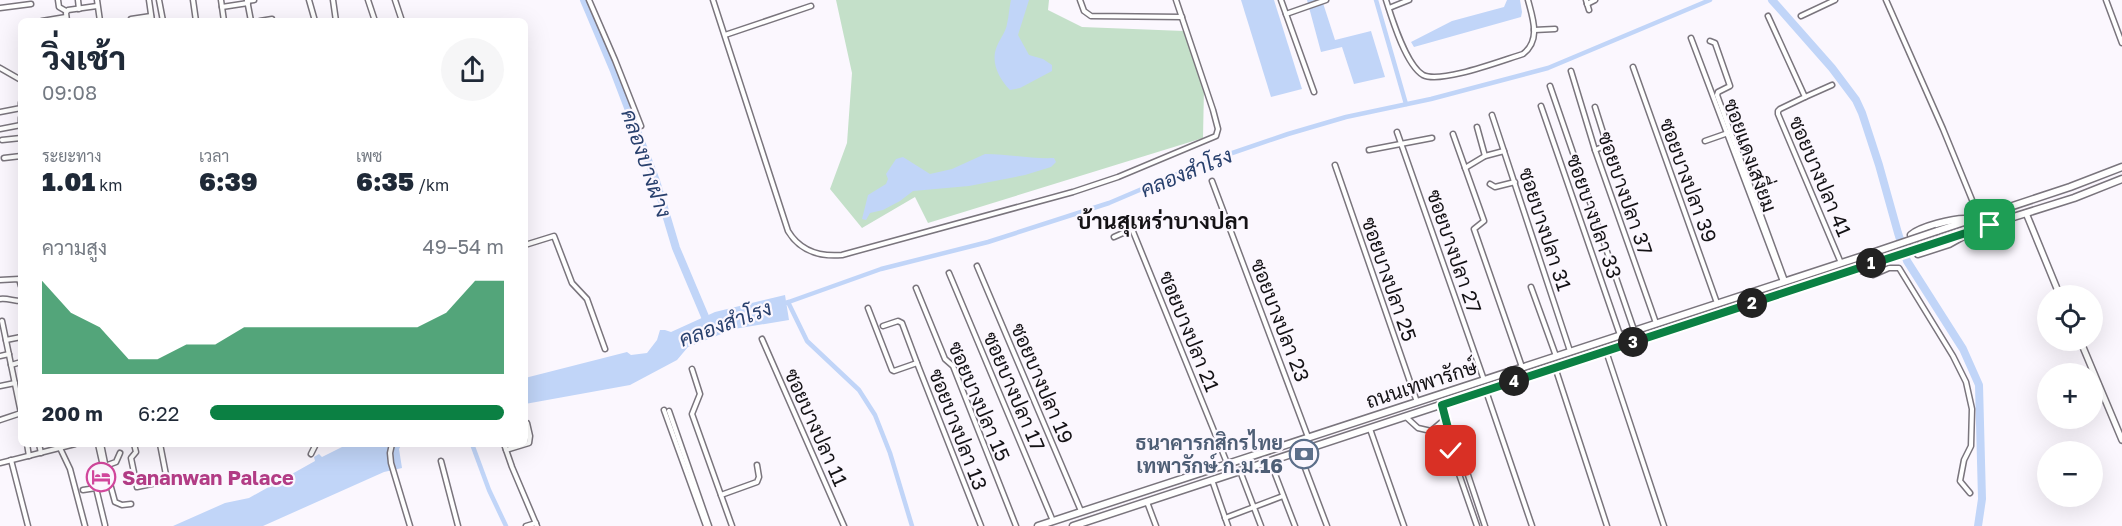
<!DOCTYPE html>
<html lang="th">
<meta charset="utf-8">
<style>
:root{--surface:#fff;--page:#f6f6f7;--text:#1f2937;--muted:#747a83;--accent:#0b8043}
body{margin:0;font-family:"Golos Text",Sarabun,sans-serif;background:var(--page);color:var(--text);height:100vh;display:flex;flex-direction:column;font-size:22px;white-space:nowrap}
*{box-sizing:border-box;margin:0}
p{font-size:20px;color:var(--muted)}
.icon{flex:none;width:33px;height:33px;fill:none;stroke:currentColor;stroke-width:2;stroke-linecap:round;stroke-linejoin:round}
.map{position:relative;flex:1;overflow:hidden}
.drawer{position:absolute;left:18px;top:18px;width:510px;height:429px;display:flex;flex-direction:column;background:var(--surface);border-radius:9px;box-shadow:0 6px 24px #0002}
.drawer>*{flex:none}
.tools{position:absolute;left:2037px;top:285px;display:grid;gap:12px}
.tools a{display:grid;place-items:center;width:66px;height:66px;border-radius:50%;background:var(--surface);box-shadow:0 6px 24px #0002;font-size:30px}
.pin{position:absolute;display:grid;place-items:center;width:51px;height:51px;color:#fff;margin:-26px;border-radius:12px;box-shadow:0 3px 9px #0006}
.km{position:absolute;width:30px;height:30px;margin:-15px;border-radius:50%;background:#222;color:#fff;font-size:16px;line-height:30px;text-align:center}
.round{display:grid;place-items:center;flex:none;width:63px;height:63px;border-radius:32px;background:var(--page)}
.head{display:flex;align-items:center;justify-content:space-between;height:102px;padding:0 24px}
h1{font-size:33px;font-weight:800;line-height:45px}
.figures{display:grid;grid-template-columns:repeat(3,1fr);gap:9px;height:102px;padding:6px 24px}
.figures div{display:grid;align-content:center}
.figures b{font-size:26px;font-weight:800}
.figures small{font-size:16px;font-weight:400}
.figures p{font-size:16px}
.chart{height:168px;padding:12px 24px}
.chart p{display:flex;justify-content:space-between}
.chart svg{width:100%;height:108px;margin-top:6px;fill:var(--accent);opacity:.7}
ul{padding:0 24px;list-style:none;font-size:20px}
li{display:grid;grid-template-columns:96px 72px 1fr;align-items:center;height:45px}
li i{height:15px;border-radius:8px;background:var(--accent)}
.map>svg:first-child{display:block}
.green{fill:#c4e0c9}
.water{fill:#c1d5f8}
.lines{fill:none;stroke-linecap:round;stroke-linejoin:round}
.canal{stroke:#c1d5f8;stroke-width:4.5}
.river{stroke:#c1d5f8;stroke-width:8}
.street-casing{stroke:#7a757d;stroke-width:7}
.secondary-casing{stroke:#7a757d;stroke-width:8}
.primary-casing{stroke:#7a757d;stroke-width:9}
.street{stroke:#fff;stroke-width:4}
.secondary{stroke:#fff;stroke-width:5}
.primary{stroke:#fff;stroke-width:6}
.primary-bridge-casing{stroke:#7a757d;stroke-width:9;stroke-linecap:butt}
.primary-bridge{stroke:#fff;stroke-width:6}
.route-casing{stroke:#fff;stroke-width:12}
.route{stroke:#0b8043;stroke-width:8}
.labels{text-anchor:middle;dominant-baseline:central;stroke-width:4.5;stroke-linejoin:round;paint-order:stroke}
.street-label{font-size:20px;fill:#141215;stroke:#fbf7fe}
.service-label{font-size:20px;font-weight:bold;fill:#4e5e75;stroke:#fbf7fe;text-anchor:end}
.hotel-label{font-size:20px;font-weight:bold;fill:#b23c85;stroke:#fbf7fe;text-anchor:start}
.water-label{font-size:21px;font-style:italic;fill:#29416e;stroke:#fbf7fe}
.quarter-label{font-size:22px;font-weight:bold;fill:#141215;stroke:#fbf7fe}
</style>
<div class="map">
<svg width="2122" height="526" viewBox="0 0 2122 526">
<rect width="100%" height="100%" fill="#fbf7fe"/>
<!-- green -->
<path class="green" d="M836,0H1049L1048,10L1082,27L1184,31L1204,87L1203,138L928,223L915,197L862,228L830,189L847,143L852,73Z"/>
<!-- water -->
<g class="water">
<path d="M1011,0H1029L1018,35L1029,55L1043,59L1052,65V71L1020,88L1010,90C999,79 990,62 997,46C1000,39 1006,31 1007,24C1009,16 1009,8 1011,0Z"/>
<path d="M1241,0H1274L1302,89L1271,97Z"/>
<path d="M1307,0H1322L1335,40L1371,31L1385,77L1354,84L1342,47L1321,52Z"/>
<path d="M1507,0H1520L1522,12L1521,17L1414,47L1411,42L1452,21L1504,7Z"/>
<path d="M985,154C1009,154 1030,159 1054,158L1056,162L1051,167L1025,175L969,186L913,191L900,201L883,210L870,213L866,220L862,219L868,195L886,184L888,179L886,174L896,159L903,157L930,174L952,169Z"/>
<path d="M785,295L789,320L734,329L688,347L677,360L630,385L525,404V378L627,352L631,355L647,353L657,340L660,330H665L671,332L715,312Z"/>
<path d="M348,444H402L399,449L402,468L384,472L263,526H173L225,503L249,498L315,461L314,457L319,454L322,457Z"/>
</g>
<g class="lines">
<!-- canal -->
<g class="canal">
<path d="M1376,0L1406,104"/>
<path d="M788,302L807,341L859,390L875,415L890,453L912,526"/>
<path d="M783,304L881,269L988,242L1109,203L1203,163L1288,134L1346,117L1431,99L1548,68L1710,0"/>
<path d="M472,444L489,490L506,526"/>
</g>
<!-- river -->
<g class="river">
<path d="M584,0L614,71L656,181L676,248L709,326"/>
<path d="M1772,0L1832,68L1856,100L1862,113L1879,165L1898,233L1907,261L1963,349L1979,385L1982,499L1978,526"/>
</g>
<!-- street casing -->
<g class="street-casing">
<g id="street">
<path d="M58,0L59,7L66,11"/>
<path d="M78,0L79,9"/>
<path d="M97,0L100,21"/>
<path d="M149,0L152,21"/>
<path d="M159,0L163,21"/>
<path d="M193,0L196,21"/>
<path d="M221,0L224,21"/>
<path d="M247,0L251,21"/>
<path d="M309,0L315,21"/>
<path d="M333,0L336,21"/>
<path d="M368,0L375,21"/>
<path d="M395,0L402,21"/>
<path d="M589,0L615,60L641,126"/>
<path d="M713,0L788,231C800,251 819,257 842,255L1073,192L1118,177L1216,136L1218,129L1213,110L1176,0"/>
<path d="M1080,0L1084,11L1091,16L1182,17"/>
<path d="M1281,0L1314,92"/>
<path d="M1386,0C1392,19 1406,65 1423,75C1441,84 1503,60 1523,54C1541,40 1533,19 1528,0"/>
<path d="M1586,0L1589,10"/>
<path d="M1886,0L1943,129L1979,217"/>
<path d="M2106,0L2122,43"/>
<path d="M247,1L254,0"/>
<path d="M1587,4L1595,0"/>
<path d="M222,7L248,3"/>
<path d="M0,8L31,4"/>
<path d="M1389,8L1409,0"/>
<path d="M1286,14L1326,0"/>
<path d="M1768,16L1805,97L1780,109L1778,111V114L1841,263"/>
<path d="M1801,16L1835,0"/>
<path d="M131,19L151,16"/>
<path d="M42,21L66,17"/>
<path d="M67,21L66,13L68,10L97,6"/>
<path d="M260,21L272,19"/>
<path d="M1534,30L1555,29"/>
<path d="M725,35L811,6"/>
<path d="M1691,38L1782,279"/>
<path d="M1710,41L1715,43L1730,86L1718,92L1717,95L1785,281"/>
<path d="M1633,67L1717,303"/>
<path d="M0,68L21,80"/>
<path d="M1571,71L1595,150L1656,323"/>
<path d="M1550,86L1634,330"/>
<path d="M1805,97L1832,85"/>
<path d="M1541,106L1620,335"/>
<path d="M0,112L21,108V103"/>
<path d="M1492,115L1570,351"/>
<path d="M21,118V124"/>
<path d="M1477,127L1485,156"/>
<path d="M0,129L21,125"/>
<path d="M1397,132L1484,380"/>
<path d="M1453,134L1484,221L1474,229L1522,367"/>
<path d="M2,140L21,138"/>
<path d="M1705,141L1728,133"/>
<path d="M1369,150L1432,138"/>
<path d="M1595,150L1607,145L1595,107"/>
<path d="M4,158L21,156"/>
<path d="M1335,165L1417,402"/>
<path d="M1465,168L1485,156L1504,151"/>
<path d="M1212,181L1308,437"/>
<path d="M1490,184L1495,187L1515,182"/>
<path d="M1114,237L1132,229L1227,463"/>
<path d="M525,245L554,236L572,283L587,299L605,349"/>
<path d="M977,266L1081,511"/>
<path d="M1855,269L1873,275L1889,268H1899L1953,356L1966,382L1972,409L1971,446L1964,460L1960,481L1970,493"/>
<path d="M949,273L1053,521"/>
<path d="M0,280L19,279L21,286"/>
<path d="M1531,287L1556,356"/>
<path d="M916,288L945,359L953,366L1016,526"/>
<path d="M0,299C8,298 13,301 21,301"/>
<path d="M868,308L892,370L894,371L917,363L981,526"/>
<path d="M2,321L21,413"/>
<path d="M883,326L898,321L902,323L917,363"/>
<path d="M762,339L844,526"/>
<path d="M6,340L21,337"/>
<path d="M1606,351L1664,526"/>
<path d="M0,356L9,354"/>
<path d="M11,365L21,362"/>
<path d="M1555,367L1607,526"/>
<path d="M692,369L700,394L692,414L732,526"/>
<path d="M0,386L15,383"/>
<path d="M1486,391L1532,526"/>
<path d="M1442,405L1445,420L1464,463L1485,526"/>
<path d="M664,410L706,526"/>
<path d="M669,411L709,526"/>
<path d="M1406,417L1418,428L1431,431L1442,438L1451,451L1477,526"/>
<path d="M0,420L21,413"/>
<path d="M1370,429L1404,526"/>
<path d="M1431,431L1444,420"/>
<path d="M27,444L29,456"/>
<path d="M39,444L41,453"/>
<path d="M98,444L107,484L96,488L105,525"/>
<path d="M101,444L107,473"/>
<path d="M134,444L136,452L131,458L137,487L156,483"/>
<path d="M160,444L167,480L171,482L187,477"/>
<path d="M392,444L390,453L391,463L410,526"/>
<path d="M504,444L512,467L537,526"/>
<path d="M60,448L70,469L85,526"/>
<path d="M506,450L529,443L530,436L527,423"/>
<path d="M1299,452L1327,526"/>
<path d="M311,454L316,444"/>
<path d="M11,460L28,526"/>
<path d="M441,461L458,526"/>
<path d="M1270,461L1295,526"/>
<path d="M0,463L75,444"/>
<path d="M105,466L116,462L120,453"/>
<path d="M1240,471L1261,526"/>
<path d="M109,480L115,502L122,505L131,504"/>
<path d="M1212,480L1228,526"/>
<path d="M83,490L96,488"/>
<path d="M721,495L757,482L759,477L757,465"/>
<path d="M1147,502L1156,526"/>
<path d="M1225,518L1283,496"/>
<path d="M526,526L536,523"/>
</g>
</g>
<!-- secondary casing -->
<g class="secondary-casing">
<g id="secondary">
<path d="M2026,213L2060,296"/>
<path d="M2080,340L2122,440"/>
</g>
</g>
<!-- primary casing -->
<g class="primary-casing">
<g id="primary">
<path d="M1937,231L2070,187L2122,167"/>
<path d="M1967,234L1949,244L1918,254L1911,235C1920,227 1954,218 1967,219"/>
<path d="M1940,240L2074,198L2122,179"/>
<path d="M1038,526L1863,256"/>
<path d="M1073,526L1865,265"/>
</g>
</g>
<!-- street -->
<use href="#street" class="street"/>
<!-- secondary -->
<use href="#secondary" class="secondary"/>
<!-- primary -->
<use href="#primary" class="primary"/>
<!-- primary-bridge casing -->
<g class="primary-bridge-casing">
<g id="primary-bridge">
<path d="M1863,256L1937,231"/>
<path d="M1865,265L1940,240"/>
</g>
</g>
<!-- primary-bridge -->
<use href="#primary-bridge" class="primary-bridge"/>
</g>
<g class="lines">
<!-- route casing -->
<g class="route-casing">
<path id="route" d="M1451,451L1442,438L1449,432L1442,405L1990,225"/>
</g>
<!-- route -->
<use href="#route" class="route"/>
</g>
<!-- icons -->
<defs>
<g id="bank-ring" transform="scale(1.5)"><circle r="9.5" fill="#fbf7fe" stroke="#5c6f8a" stroke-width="1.5"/><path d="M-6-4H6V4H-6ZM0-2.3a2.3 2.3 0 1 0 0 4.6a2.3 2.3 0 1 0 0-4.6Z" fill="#5c6f8a"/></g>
<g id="hotel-ring" transform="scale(1.5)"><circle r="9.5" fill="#fbf7fe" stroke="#d1479c" stroke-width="1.5"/><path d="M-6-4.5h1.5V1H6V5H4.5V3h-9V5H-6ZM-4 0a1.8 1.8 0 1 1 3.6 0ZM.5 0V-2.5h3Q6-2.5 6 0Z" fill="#d1479c"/></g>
</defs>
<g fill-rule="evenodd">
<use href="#bank-ring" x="1304" y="454"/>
<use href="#hotel-ring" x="101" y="477"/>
</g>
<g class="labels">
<!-- street labels -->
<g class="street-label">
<text transform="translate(1751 155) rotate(70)">ซอยแดงเสงี่ยม</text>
<text transform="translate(1821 176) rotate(67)">ซอยบางปลา 41</text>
<text transform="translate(1689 180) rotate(70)">ซอยบางปลา 39</text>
<text transform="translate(1626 193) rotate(71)">ซอยบางปลา 37</text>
<text transform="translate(1595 216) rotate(71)">ซอยบางปลา 33</text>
<text transform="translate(1546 229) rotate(72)">ซอยบางปลา 31</text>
<text transform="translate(1455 251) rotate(71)">ซอยบางปลา 27</text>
<text transform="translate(1390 279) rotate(71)">ซอยบางปลา 25</text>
<text transform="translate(1281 320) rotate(69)">ซอยบางปลา 23</text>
<text transform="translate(1190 331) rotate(68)">ซอยบางปลา 21</text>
<text transform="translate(1043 383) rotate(67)">ซอยบางปลา 19</text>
<text transform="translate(1421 383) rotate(-18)">ถนนเทพารักษ์</text>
<text transform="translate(1015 391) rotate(67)">ซอยบางปลา 17</text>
<text transform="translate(980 401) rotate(67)">ซอยบางปลา 15</text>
<text transform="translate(817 427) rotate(66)">ซอยบางปลา 11</text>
<text transform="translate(959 429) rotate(69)">ซอยบางปลา 13</text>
</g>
<!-- service labels -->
<g class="service-label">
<text x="1283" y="442">ธนาคารกสิกรไทย<tspan x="1283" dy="23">เทพารักษ์ ก.ม.16</tspan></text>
</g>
<!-- hotel labels -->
<g class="hotel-label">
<text x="122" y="477">Sananwan Palace</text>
</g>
<!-- water labels -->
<g class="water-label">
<text transform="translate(647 163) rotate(71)">คลองบางฝาง</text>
<text transform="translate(1186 172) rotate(-22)">คลองสำโรง</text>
<text transform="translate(725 323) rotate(-20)">คลองสำโรง</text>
</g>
<!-- quarter labels -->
<g class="quarter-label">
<text x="1163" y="220">บ้านสุเหร่าบางปลา</text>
</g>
</g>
</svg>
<div class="tools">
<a><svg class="icon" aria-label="locate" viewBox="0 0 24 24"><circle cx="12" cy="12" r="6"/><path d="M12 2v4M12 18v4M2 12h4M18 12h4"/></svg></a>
<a>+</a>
<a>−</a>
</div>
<div class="pin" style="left:1990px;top:225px;background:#1e9e55"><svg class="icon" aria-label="arrive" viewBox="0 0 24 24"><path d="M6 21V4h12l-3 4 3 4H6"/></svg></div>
<div class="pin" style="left:1451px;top:451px;background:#d93025"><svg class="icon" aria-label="check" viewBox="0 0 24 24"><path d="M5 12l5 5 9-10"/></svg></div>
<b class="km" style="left:1871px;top:263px">1</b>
<b class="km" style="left:1752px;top:303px">2</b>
<b class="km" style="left:1633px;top:342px">3</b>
<b class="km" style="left:1514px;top:381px">4</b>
<section class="drawer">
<div class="head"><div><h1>วิ่งเช้า</h1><p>09:08</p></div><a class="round"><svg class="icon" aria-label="share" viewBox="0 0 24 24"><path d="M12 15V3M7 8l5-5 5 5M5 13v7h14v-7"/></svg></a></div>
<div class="figures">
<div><p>ระยะทาง</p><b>1.01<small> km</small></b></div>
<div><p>เวลา</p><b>6:39</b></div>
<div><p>เพซ</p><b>6:35<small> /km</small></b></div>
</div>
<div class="chart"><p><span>ความสูง</span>49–54 m</p>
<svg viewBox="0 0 160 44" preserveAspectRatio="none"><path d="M0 44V6L10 19L20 25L30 38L40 38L50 32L60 32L70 25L80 25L90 25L100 25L110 25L120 25L130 25L140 19L150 6L160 6V44z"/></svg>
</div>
<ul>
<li><b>200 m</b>6:22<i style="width:100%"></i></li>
</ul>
</section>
</div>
